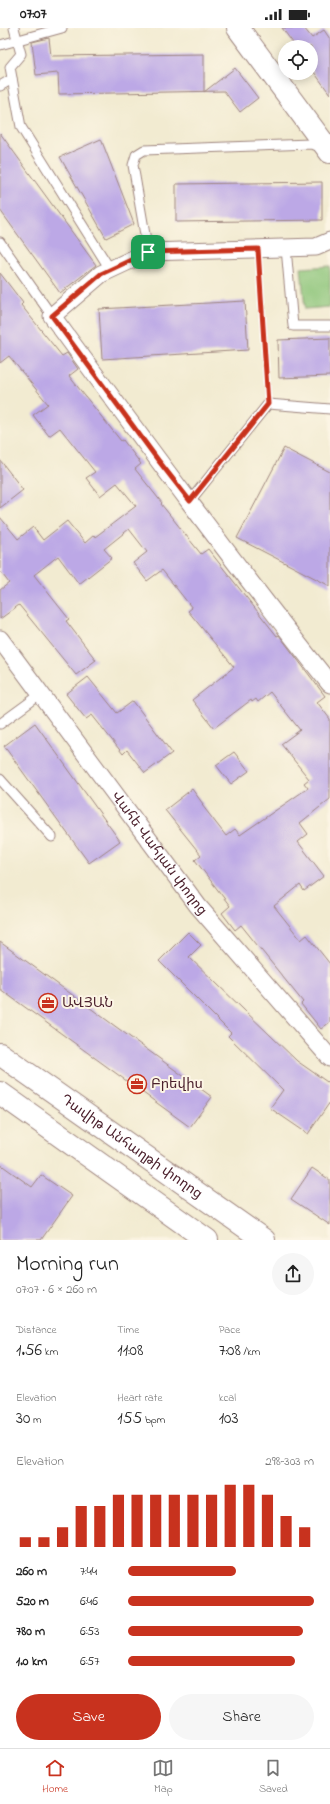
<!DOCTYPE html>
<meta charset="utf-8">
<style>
:root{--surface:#fff;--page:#f6f6f6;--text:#222;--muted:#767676;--line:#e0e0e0;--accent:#c8321e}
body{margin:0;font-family:"Indie Flower","Noto Sans Armenian",sans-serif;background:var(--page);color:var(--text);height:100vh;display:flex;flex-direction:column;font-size:15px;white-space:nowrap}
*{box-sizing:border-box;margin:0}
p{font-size:13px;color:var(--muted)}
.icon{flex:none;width:22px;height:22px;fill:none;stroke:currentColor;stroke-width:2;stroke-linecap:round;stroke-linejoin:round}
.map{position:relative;height:1212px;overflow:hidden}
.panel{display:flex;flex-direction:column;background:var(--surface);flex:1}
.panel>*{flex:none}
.tools{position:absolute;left:278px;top:12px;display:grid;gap:8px}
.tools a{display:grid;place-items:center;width:40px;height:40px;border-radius:50%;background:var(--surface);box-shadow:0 2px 10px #0003;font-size:20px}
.pin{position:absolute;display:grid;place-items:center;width:34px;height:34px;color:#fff;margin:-17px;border-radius:8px;box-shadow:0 2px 6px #0006}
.round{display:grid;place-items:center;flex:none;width:42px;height:42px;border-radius:21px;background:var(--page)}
.headline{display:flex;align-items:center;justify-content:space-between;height:68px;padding:0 16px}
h1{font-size:22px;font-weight:600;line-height:30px}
.stats{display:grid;grid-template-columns:repeat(3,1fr);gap:6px;height:68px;padding:4px 16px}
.stats div{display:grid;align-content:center}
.stats b{font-size:17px;font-weight:600}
.stats small{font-size:11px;font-weight:400}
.stats p{font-size:11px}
.chart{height:112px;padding:8px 16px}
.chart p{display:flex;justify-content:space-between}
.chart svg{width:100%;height:72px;margin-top:4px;stroke:var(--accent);stroke-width:6}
.primary-button{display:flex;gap:8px;margin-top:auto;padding:8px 16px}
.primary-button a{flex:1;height:46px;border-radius:24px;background:var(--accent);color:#fff;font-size:16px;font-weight:600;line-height:46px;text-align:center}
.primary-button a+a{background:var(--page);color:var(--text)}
ul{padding:0 16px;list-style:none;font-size:13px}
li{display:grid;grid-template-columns:64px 48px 1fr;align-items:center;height:30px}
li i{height:10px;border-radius:5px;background:var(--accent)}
.status{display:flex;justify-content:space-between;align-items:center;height:28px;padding:0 20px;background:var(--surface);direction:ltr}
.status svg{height:11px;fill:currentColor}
.tab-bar{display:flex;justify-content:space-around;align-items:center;height:56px;border-top:1px solid var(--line);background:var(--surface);font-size:11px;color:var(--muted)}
.tab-bar a{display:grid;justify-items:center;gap:2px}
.tab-bar .on{color:var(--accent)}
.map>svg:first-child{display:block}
.green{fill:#8bc478;stroke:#6a7252}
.building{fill:#bca8e6}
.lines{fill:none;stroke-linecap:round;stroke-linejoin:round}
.lane-casing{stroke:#9e857e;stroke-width:11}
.street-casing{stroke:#9e857e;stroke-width:19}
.secondary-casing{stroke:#9e857e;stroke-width:24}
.primary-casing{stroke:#9e857e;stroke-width:24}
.path{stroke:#9e857e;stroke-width:2.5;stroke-dasharray:1 3;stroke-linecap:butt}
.lane{stroke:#fff;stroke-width:9}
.street{stroke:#fff;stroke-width:17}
.secondary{stroke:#fff;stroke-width:22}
.primary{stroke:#fff;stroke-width:22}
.route-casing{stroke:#fff;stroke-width:8}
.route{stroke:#c8321e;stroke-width:5}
.labels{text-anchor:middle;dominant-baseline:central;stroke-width:4;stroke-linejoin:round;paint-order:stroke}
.street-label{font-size:14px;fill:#4a1f2b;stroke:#fcf5e5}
.poi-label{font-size:14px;fill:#4a1f2b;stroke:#fcf5e5;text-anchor:start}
</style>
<div class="status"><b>07:07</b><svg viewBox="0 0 49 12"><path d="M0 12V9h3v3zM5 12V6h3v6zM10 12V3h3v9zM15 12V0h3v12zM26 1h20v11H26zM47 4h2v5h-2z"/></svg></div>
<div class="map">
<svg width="330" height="1212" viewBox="0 0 330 1212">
<rect width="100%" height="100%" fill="#fcf5e5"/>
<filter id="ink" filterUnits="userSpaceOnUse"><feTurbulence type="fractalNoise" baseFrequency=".025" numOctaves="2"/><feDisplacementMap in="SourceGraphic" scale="8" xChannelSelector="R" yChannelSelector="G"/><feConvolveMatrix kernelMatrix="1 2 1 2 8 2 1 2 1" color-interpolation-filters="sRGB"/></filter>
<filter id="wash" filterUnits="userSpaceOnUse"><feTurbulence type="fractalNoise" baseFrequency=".012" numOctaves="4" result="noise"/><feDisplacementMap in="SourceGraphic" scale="16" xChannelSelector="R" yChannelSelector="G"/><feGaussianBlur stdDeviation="0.9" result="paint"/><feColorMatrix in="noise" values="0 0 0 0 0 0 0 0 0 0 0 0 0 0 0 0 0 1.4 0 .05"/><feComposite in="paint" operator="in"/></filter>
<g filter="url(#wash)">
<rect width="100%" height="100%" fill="#f2ebd1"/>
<!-- green -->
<path class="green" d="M330,238V279L305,281L301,240Z"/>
<g id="blocks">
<!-- building -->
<g class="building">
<path d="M282,0H304L312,10L324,2L330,11V66L311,40V19H296Z"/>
<path d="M49,10L51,28L204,26V64L235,40L258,70L240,84L224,63L59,66L58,45L36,47L32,14Z"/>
<path d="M0,105L96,237L60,265L0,182Z"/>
<path d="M101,111L134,196L106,210L60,129Z"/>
<path d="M322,154V192L176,194V156Z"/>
<path d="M0,245L23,275L21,277L62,328L67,325L78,341L69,348L121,413L123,412L141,436L135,441L162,475L161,476L201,526L208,521L277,608L279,607L325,668L317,674L330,691V771L300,795L308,806L298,814L324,848L304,863L300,857L274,878L301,912L307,907L330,936V994L321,1001L301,976L303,974L241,897L235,902L222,885L230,878L195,832L201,827L165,782L192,761L203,776L202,777L226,808L235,801L240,807L308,760L304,755L309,751L281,716L300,702L270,664L258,674L256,671L252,674L251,672L214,700L192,672L234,639L188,583L192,580L162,542L147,553L133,535L147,524L129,501L104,521L112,530L79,556L58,528L34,547L69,591L66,593L96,632L76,647L19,577L0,591V562L9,555L0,543V489L18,511L33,499L43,512L67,493L85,515L94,507L95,509L136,478L117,455L100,468L86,450L95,444L60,400L49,408L33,387L48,376L9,328L0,335Z"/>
<path d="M245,273L248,322L102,331L99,281Z"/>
<path d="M330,310V348L279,350L278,312Z"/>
<path d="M284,420L330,444V558L237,510Z"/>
<path d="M0,432L23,462L0,480Z"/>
<path d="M88,649L117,685L133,673L172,725L145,745L127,722L123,726L92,687L86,691L66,666Z"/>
<path d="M35,695L120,813L89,835L4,718Z"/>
<path d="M234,724L249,743L231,756L216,737Z"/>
<path d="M188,904L201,917L189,929L297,1033L330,1056V1074L308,1106L270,1080L283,1062L228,1008L231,1005L159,933Z"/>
<path d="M0,914L212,1069L190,1099L0,961Z"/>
<path d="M0,1136L32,1159L41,1147L72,1168L41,1212H0Z"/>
<path d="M312,1140L330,1152V1197L291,1171Z"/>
</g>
</g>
</g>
<g filter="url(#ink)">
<use href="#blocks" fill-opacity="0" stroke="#9e857e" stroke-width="1"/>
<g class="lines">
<!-- lane casing -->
<g class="lane-casing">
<g id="lane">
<path d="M14,0L21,26L10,39L21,99L110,241"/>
<path d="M0,17L62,0"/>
<path d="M0,58L12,51"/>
<path d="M0,214L52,288"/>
<path d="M286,220L293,298H330"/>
<path d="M148,224L133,137L136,127L144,122L310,116L322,119"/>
<path d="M190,473L268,376L330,381"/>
<path d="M0,696L41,666"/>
<path d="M0,751L52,809"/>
</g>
</g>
<!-- street casing -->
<g class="street-casing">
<g id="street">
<path d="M330,213L316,219L148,224L101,246L52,288C143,412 234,536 330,656"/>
<path id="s1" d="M0,611L198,878L330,1030"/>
</g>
</g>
<!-- secondary casing -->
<g class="secondary-casing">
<path id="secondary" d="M238,0L330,124"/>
</g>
<!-- primary casing -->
<g class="primary-casing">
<g id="primary">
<path id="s2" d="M0,1026L264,1212"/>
<path d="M0,1065L207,1212"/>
</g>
</g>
<!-- path -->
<path class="path" d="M259,237L267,364"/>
<!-- lane -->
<use href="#lane" class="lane"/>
<!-- street -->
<use href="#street" class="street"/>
<!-- secondary -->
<use href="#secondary" class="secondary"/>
<!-- primary -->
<use href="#primary" class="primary"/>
</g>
</g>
<g class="lines" filter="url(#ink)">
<!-- route casing -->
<g class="route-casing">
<path id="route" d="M258,221L268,376L190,473L158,432L52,288L101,246L148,224Z"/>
</g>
<!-- route -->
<use href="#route" class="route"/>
</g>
<!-- icons -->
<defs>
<g id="office-ring" transform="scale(1)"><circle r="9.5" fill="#fcf5e5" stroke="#c8321e" stroke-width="1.5"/><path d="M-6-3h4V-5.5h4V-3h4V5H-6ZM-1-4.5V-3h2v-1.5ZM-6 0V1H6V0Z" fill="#c8321e"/></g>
</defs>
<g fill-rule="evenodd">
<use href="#office-ring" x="48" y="975"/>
<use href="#office-ring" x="137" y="1056"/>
</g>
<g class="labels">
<!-- street labels -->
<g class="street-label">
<text stroke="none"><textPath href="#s1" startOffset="267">Վահե Վահյան փողոց</textPath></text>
<text stroke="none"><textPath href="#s2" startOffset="161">Դավիթ Անհաղթի փողոց</textPath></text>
</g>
<!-- poi labels -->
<g class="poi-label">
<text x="62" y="975">ԱՎՅԱՆ</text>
<text x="151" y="1056">Բրեվիս</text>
</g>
</g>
</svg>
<div class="tools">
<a><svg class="icon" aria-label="locate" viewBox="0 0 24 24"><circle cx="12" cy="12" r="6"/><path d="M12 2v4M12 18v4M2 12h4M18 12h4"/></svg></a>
</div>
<div class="pin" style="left:148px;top:224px;background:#1e9e55"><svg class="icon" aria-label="arrive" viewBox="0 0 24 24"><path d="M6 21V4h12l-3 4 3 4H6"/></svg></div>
</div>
<section class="panel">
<div class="headline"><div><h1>Morning run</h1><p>07:07 · 6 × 260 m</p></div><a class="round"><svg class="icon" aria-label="share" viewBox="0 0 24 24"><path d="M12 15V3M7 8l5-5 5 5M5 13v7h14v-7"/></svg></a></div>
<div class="stats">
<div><p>Distance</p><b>1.56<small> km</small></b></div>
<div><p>Time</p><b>11:08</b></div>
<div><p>Pace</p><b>7:08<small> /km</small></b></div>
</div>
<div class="stats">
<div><p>Elevation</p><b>30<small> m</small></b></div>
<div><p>Heart rate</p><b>155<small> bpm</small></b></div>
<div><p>kcal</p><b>103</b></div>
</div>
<div class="chart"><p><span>Elevation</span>298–303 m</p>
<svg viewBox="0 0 160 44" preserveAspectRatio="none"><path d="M5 44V38M15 44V38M25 44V32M35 44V19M45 44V19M55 44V12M65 44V12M75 44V12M85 44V12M95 44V12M105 44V12M115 44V6M125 44V6M135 44V12M145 44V25M155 44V32"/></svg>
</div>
<ul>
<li><b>260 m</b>7:44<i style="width:58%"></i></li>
<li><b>520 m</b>6:46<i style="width:100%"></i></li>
<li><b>780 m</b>6:53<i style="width:94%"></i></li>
<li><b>1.0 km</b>6:57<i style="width:90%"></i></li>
</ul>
<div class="primary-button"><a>Save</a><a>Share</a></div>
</section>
<nav class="tab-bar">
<a class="on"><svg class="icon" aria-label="home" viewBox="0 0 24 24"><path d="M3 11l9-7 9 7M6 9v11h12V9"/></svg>Home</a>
<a><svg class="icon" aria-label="map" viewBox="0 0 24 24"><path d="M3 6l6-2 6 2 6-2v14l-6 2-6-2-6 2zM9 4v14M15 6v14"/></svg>Map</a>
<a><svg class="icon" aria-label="saved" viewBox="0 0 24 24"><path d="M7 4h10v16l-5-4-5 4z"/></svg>Saved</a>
</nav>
